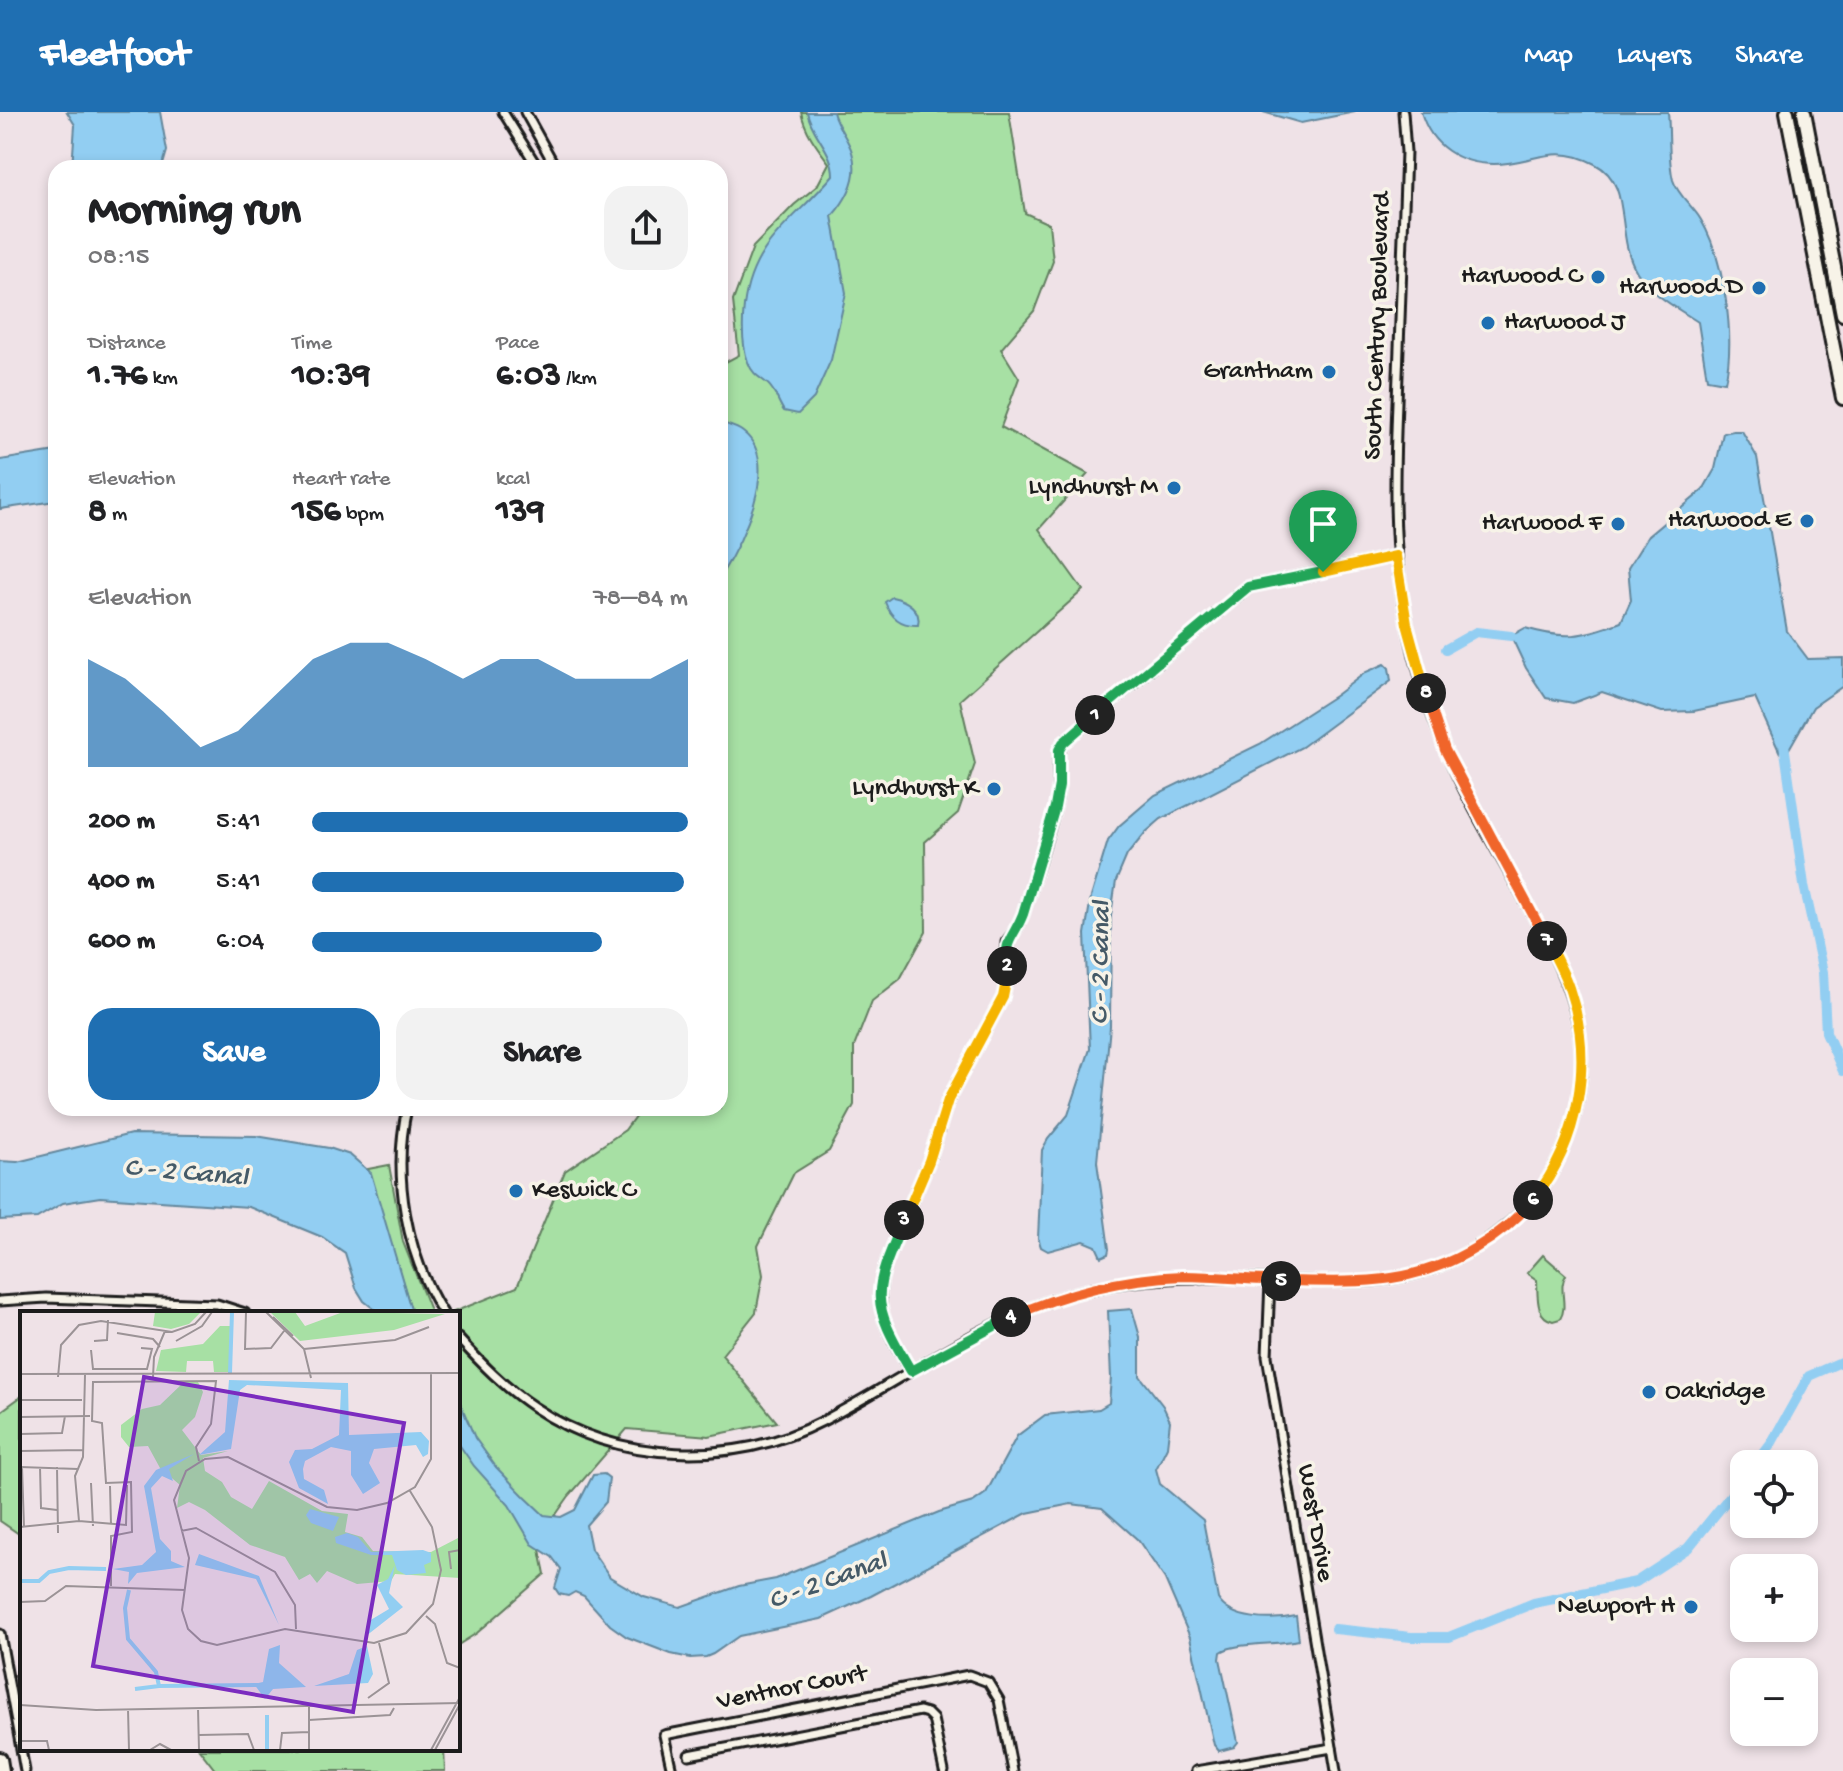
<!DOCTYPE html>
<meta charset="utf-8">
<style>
:root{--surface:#fff;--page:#f2f2f2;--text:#202124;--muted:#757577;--accent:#1f6fb2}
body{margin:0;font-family:"Gochi Hand",sans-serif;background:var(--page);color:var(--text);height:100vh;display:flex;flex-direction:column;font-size:30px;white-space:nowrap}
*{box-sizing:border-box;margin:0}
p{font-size:26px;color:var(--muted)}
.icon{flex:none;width:44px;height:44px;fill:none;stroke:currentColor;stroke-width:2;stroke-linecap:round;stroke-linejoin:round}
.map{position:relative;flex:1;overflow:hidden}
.panel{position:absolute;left:48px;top:48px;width:680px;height:956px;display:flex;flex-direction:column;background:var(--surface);border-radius:24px;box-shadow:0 4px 12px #0003}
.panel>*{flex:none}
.buttons{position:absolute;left:1730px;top:1338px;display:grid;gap:16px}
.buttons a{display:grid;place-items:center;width:88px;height:88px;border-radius:16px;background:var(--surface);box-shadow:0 4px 12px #0003;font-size:40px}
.pin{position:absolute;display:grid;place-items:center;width:68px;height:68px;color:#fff;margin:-82px -34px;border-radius:50% 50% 50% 0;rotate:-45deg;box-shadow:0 0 8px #0007}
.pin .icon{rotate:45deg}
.km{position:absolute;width:40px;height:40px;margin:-20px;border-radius:50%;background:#222;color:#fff;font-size:22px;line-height:40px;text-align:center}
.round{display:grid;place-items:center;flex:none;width:84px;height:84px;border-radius:24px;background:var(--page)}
.summary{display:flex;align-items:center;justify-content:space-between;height:136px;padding:0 40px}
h1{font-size:44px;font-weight:700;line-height:60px}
.stats{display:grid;grid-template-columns:repeat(3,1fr);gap:12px;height:136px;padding:8px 40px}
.stats div{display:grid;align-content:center}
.stats b{font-size:34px;font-weight:700}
.stats small{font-size:22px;font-weight:400}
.stats p{font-size:22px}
.chart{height:224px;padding:16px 40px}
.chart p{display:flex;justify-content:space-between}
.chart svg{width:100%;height:144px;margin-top:8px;fill:var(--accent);opacity:.7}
.primary-button{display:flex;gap:16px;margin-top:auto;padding:16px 40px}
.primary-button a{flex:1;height:92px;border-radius:24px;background:var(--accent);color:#fff;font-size:32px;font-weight:700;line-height:92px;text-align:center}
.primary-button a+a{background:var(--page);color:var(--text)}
ul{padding:0 40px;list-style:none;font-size:26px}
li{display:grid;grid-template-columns:128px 96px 1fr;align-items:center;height:60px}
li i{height:20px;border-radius:10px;background:var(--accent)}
header{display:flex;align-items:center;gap:48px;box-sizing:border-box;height:112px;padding:0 40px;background:var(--accent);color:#fff}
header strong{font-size:38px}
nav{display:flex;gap:44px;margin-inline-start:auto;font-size:28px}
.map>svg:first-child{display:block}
.green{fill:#a7e0a4;stroke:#627e60;stroke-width:2}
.water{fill:#92cef2;stroke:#63879c;stroke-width:2}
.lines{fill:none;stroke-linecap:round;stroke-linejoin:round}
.canal{stroke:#92cef2;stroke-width:10}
.street-casing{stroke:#1c1c1c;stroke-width:13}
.primary-casing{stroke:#1c1c1c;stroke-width:18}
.street{stroke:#f7f3e8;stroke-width:7}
.primary{stroke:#f7f3e8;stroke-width:12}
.split-1-casing{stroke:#fff;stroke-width:16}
.split-2-casing{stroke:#fff;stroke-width:16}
.split-3-casing{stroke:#fff;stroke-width:16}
.split-4-casing{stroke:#fff;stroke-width:16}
.split-5-casing{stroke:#fff;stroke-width:16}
.split-6-casing{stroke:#fff;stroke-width:16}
.split-7-casing{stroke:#fff;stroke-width:16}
.split-8-casing{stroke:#fff;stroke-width:16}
.split-9-casing{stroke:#fff;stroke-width:16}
.split-1{stroke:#22a559;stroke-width:10}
.split-2{stroke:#22a559;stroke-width:10}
.split-3{stroke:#f5b400;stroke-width:10}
.split-4{stroke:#22a559;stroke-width:10}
.split-5{stroke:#f0652b;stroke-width:10}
.split-6{stroke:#f0652b;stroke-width:10}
.split-7{stroke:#f5b400;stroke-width:10}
.split-8{stroke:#f0652b;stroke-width:10}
.split-9{stroke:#f5b400;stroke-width:10}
.poi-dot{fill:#1f6fb2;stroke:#f7f3e8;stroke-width:3}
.labels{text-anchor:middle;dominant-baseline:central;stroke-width:7;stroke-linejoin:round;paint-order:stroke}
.poi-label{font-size:26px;fill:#1c1c1c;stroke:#f7f3e8;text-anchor:end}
.street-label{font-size:26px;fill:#1c1c1c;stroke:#f7f3e8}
.water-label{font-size:28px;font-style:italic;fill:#455a67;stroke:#f7f3e8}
.inset-river{fill:none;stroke:#92cef2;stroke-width:4}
.inset-road{fill:none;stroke:#9b9396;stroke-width:2}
.view{fill:#7b2cbf;fill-opacity:0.15;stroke:#7b2cbf;stroke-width:4}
.inset-edge{fill:none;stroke:#1c1c1c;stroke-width:4}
</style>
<header>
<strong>Fleetfoot</strong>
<nav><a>Map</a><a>Layers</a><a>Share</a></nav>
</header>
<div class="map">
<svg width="1843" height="1659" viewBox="0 0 1843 1659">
<rect width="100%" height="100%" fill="#efe2e7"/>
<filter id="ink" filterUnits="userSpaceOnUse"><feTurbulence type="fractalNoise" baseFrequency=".0125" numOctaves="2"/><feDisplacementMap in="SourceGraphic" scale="16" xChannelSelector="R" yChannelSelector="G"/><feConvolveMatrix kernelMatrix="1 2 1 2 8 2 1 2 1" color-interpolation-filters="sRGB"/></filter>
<g filter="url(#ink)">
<!-- green -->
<g class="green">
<path d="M801,0H1009L1025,101L1049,112L1053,149L1034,199L1001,237L1019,266L1001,315L1088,362L1039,417L1083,478L960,588L975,652L958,701L925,730L926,820L900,867L872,889L854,935V993L829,1039L794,1061L758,1134L763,1163L756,1200L722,1243L777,1310L709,1324L627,1317L569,1384L538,1428L545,1462L477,1521L458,1533V1201H451L517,1175L565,1059L625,1018L641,996H720V253L739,243L733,189L753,135L794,93L817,74L829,51C817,35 805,20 801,0Z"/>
<path d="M389,1053L403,1130L431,1201H412L368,1057Z"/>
<path d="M1543,1143L1566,1163C1557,1176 1569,1193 1560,1207L1553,1209C1535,1205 1538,1184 1537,1168L1527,1161Z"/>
<path d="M22,1284V1424L0,1409V1300Z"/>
<path d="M199,1637H444L445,1659H216Z"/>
</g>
<!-- water -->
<g class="water">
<path d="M67,0H160L167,39L162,56H72L75,13Z"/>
<path d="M807,0H833C837,15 848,26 852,40C860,65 847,87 832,104L846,181L831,248L814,286L798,302L784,299C779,292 777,284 772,277C765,266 754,267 748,250C742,233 742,212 744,194C752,129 795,109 833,63C833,38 812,24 807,0Z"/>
<path d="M1263,0H1355L1301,11Z"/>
<path d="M1421,0H1668C1670,20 1668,49 1673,68C1678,84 1693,94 1701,108C1724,147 1736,226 1725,270L1707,267L1698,210C1677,196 1650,182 1637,160C1614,123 1634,72 1595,52C1553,30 1533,52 1494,52C1459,52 1431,34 1421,0Z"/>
<path d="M720,310C727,313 737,315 743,320C783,350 740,433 720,465Z"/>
<path d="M1733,319H1742L1757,345L1787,519L1808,547L1843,546V574L1813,595L1789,637L1784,619L1782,618L1779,639L1755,586L1694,599L1662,600L1602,580L1573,591L1546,586L1526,556L1511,524L1525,516C1566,528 1581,525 1621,510L1631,488L1628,456L1648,424L1703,378L1715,357L1723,321Z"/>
<path d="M56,339V389L0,397V348Z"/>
<path d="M892,485C906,488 922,497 918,513C902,514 891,506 885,490Z"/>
<path d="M1385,552L1389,556L1391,569L1302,635L1161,707L1145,721L1127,743L1116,769L1111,803L1110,914L1097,1050L1109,1137L1108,1142L1101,1145L1096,1134L1084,1129L1048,1139L1041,1135L1038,1126L1042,1038L1048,1027L1068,1003L1090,937L1085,822L1091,785L1108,729L1119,714L1155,683L1260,632L1336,583L1366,560Z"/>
<path d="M131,1022L256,1024L329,1036L350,1043L371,1061L412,1201H380L374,1197L364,1189L356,1176L345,1141L322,1125L249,1095L100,1085L63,1091L37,1106L0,1108V1049L17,1050Z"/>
<path d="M1132,1197L1140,1225V1264L1163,1294L1170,1309L1167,1335L1156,1357L1160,1372L1203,1408L1218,1487C1231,1509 1273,1509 1296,1504L1299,1528C1277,1533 1237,1530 1221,1540L1220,1547L1238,1630L1234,1635L1219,1639L1214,1633L1190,1525L1165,1467L1138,1428L1102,1396L1071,1392L1027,1401L871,1484L821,1507L739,1524L713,1542L706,1545L690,1546L671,1542L627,1525L610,1513L584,1484L575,1480L568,1484L559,1482L555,1476L561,1457L552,1445L532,1432L509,1393L474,1354L458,1331V1286L475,1326L496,1355L525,1385L544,1403L561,1405L575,1398L593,1363L604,1362L609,1366L606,1390L586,1413L591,1437L610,1465L644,1485L680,1495L739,1474L776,1467L939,1400L973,1390L986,1381L1017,1324L1045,1303L1099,1297L1109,1291L1111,1266L1108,1199Z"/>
</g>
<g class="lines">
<!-- canal -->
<g class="canal">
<path d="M1446,537L1476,520L1511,524"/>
<path d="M1782,618L1804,773L1823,860L1826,920L1843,959"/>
<path d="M1756,1352L1771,1332L1809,1264L1843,1249"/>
<path d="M1335,1517L1411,1525H1449L1534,1491L1636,1470L1688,1436L1744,1367"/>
</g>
<!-- street casing -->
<g class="street-casing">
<g id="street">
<path d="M503,0L538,56"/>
<path d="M525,0L556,56"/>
<path d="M407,996C392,1064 406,1142 443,1201"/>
<path d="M1270,1169L1267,1244L1336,1659"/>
<path d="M0,1189L46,1186L217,1192L245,1201"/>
<path d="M458,1226C481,1251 505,1276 534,1295C618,1352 734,1355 823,1309C906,1266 982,1208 1072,1182C1163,1156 1256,1169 1349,1170C1420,1169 1468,1149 1520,1101C1543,1081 1558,1051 1568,1024C1603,932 1566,861 1521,782C1495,735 1466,687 1445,637C1429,598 1415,553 1407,512C1390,429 1395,347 1398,263C1401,189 1403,115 1406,40L1403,0"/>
<path d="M911,1259C888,1221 872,1198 885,1153L929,1049L948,988L1003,885L1007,865L1006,830L1017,816L1023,802C1034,764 1049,726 1057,687C1061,668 1054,648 1063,631L1248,475L1396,444"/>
<path d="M0,1522L25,1659"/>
<path d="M689,1643L920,1599L927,1601L933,1607L944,1659"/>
<path d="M672,1659L664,1623L969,1563L988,1570L999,1588L1013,1659"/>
<path d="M1196,1659L1332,1636"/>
</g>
</g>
<!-- primary casing -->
<g class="primary-casing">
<g id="primary">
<path d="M1787,0L1843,286"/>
<path d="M1804,0L1843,202"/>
<path d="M0,1647L2,1659"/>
</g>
</g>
<!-- street -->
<use href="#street" class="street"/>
<!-- primary -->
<use href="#primary" class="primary"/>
</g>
</g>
<g class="lines" filter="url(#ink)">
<!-- split-1 casing -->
<g class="split-1-casing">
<path id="split-1" d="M1095,603L1248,475L1323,460"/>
</g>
<!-- split-2 casing -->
<g class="split-2-casing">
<path id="split-2" d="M1007,854C1004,826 1014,826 1023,802L1055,695L1059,673V638L1063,631L1095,603"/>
</g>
<!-- split-3 casing -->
<g class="split-3-casing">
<path id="split-3" d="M904,1108L929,1049L948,988L1003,885L1007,865V854"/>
</g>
<!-- split-4 casing -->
<g class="split-4-casing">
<path id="split-4" d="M904,1108C872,1182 869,1188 911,1259L1011,1205"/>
</g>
<!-- split-5 casing -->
<g class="split-5-casing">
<path id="split-5" d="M1011,1205C1063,1181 1125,1166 1183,1164C1216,1164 1248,1168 1281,1169"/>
</g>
<!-- split-6 casing -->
<g class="split-6-casing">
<path id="split-6" d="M1281,1169C1354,1170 1412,1175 1477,1135C1498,1123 1517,1107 1533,1088"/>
</g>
<!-- split-7 casing -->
<g class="split-7-casing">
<path id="split-7" d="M1533,1088C1579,1030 1594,949 1570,879C1565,862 1555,845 1547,829"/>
</g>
<!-- split-8 casing -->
<g class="split-8-casing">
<path id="split-8" d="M1426,581L1445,638L1547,829"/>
</g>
<!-- split-9 casing -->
<g class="split-9-casing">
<path id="split-9" d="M1323,460L1396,444L1407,512L1426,581"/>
</g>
<!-- split-1 -->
<use href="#split-1" class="split-1"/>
<!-- split-2 -->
<use href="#split-2" class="split-2"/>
<!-- split-3 -->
<use href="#split-3" class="split-3"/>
<!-- split-4 -->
<use href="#split-4" class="split-4"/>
<!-- split-5 -->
<use href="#split-5" class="split-5"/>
<!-- split-6 -->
<use href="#split-6" class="split-6"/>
<!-- split-7 -->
<use href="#split-7" class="split-7"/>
<!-- split-8 -->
<use href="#split-8" class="split-8"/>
<!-- split-9 -->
<use href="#split-9" class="split-9"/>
</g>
<!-- markers -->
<g class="poi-dot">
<circle cx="1598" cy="165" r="8"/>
<circle cx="1759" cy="176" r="8"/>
<circle cx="1488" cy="211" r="8"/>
<circle cx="1329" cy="260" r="8"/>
<circle cx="1174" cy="376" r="8"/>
<circle cx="1807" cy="409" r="8"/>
<circle cx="1618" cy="412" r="8"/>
<circle cx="994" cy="677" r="8"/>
<circle cx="516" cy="1079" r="8"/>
<circle cx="1649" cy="1280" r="8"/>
<circle cx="1691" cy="1495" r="8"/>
</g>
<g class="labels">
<!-- poi labels -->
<g class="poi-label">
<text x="1582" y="165">Harwood C</text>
<text x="1743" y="176">Harwood D</text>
<text x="1504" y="211" text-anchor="start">Harwood J</text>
<text x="1313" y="260">Grantham</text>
<text x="1158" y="376">Lyndhurst M</text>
<text x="1791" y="409">Harwood E</text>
<text x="1602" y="412">Harwood F</text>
<text x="978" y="677">Lyndhurst K</text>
<text x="532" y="1079" text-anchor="start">Keswick C</text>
<text x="1665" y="1280" text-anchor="start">Oakridge</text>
<text x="1675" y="1495">Newport H</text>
</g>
<!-- street labels -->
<g class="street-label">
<text transform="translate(1379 214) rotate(-88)">South Century Boulevard</text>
<text transform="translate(1314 1411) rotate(80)">West Drive</text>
<text transform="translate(792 1577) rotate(-11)">Ventnor Court</text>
</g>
<!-- water labels -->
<g class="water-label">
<text transform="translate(1102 851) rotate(-89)">C - 2 Canal</text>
<text transform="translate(186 1062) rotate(5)">C - 2 Canal</text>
<text transform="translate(828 1470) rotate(-20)">C - 2 Canal</text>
</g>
</g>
<!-- overview -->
<g transform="translate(20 1199)">
<rect width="440" height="440" fill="#efe2e7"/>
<path d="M135,1H181L169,13L151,18L133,15ZM250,1H275L285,15L323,1L425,3L374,19L280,30ZM200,15H210L209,61H194L193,50H167L166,61L136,60L141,39L183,33ZM164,71H178L183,81L175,106L162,119L181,144L208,140L183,147L185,160L202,171L211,186L232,198L249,170L302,200L328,203L325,221L342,226L353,240L411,241L440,226V267L375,263L371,270L337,273L307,260L297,272L290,263L279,269L265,246L230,234L185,199L169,191L157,197L160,174L140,157L128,135L109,136L101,126V114L122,98L140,94Z" fill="#a7e0a4"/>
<path d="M209,69L328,72L329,124L401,121L409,130L408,143L403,146L396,134L354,138L349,152L360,172L343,183L331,164V140L311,136L285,150L283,158L284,168L304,179L308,193L279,177L269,151L275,139L292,138L319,124L321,79L227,74L220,79L211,138L179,144L205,121ZM174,143L149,158L153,170L142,165L131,177L140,228L151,240V250L165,256L117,262L108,273L109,261L93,258L122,254L136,241L124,175L136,159ZM290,198L319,206L313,220L291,212L286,204ZM327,222L338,226L351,241L403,239L411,242V251L404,254L406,262L386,264L377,259L372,244H351L316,232L315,226ZM179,243L239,265L259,314L236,268L175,254ZM375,254L369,282L383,296L346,325L349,310L369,298L357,274L368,268ZM260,334L259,352L286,376L253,378L245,388L234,373L243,371L249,338ZM347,335L353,363L348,372L294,375L329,363L337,339Z" fill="#92cef2"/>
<path class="inset-river" d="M210,62L212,1M0,270H19L29,261L49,257L86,258M109,279L105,297L108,328L136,361L139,375L238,374M115,378L139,375M247,404V439"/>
<path class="inset-road" d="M226,1L225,38L251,37L264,20M246,1L284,38L291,67M253,6L273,25M97,22L133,28L140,36M74,30L87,29L88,9M156,30L182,15L192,1M284,38L375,29L409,16M71,39L73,58H127L132,38L121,37M0,63L440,62M38,66L41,34L59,14L81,10L152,21L175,13L186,1M133,66L134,46L145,20M0,89H62M0,106L70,105M0,123L42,122L45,105M0,140L63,139M0,156L58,158M2,156L4,216M20,156L21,197L37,199M37,156L38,222M71,172L73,215M90,175L91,214M390,180L412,216L421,259L413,293L386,322L354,332L265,318L197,334L181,330L168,318L162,299L169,247L154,189L166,160L185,148L208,146L307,196L337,199L367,192L395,176L411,148V63M59,210L55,165L63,146L65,64M0,216L59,210L106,214L107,174M161,220L176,217L255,261L275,294L276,318M431,258L429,241L440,239M91,275V225L112,221L111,171L86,172L82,112L72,110L73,71L196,70L191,113L176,136L179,150M0,291L25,290L46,275L165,279M406,305L415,313L427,352L440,357M348,387L369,372L359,332M289,393V439M0,394L76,399L440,392M178,397L179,439M108,398L109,439M289,409L370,404L374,397M179,424L228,423L234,439M0,430H27L29,439M130,439L140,433L151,439M260,439L262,422L289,421M411,439L440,386M415,439L440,393"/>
<path class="view" d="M124,66L384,112L333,401L73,355Z"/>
<rect width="440" height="440" class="inset-edge"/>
</g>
</svg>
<div class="buttons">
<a><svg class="icon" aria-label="locate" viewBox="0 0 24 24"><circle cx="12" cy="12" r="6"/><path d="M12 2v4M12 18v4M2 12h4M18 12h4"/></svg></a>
<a>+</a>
<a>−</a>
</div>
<div class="pin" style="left:1323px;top:460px;background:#1e9e55"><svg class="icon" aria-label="arrive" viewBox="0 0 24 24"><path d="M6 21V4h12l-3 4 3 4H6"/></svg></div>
<b class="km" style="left:1095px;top:603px">1</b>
<b class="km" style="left:1007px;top:854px">2</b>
<b class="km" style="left:904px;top:1108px">3</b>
<b class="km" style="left:1011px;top:1205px">4</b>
<b class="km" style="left:1281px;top:1169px">5</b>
<b class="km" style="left:1533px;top:1088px">6</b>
<b class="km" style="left:1547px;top:829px">7</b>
<b class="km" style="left:1426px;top:581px">8</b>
<section class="panel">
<div class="summary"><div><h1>Morning run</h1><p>08:15</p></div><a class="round"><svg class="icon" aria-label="share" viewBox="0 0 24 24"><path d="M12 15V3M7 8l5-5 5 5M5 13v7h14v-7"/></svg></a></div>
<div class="stats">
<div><p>Distance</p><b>1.76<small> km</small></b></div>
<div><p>Time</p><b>10:39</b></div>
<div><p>Pace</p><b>6:03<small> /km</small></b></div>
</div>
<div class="stats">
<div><p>Elevation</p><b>8<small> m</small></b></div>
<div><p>Heart rate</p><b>156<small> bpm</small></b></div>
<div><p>kcal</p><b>139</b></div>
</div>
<div class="chart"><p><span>Elevation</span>78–84 m</p>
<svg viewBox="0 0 160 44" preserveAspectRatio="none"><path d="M0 44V11L10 17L20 27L30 38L40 33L50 22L60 11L70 6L80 6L90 11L100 17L110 11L120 11L130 17L140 17L150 17L160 11V44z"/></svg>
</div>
<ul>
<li><b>200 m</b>5:41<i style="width:100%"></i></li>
<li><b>400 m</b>5:41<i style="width:99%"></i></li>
<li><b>600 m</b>6:04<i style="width:77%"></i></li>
</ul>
<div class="primary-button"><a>Save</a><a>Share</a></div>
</section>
</div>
